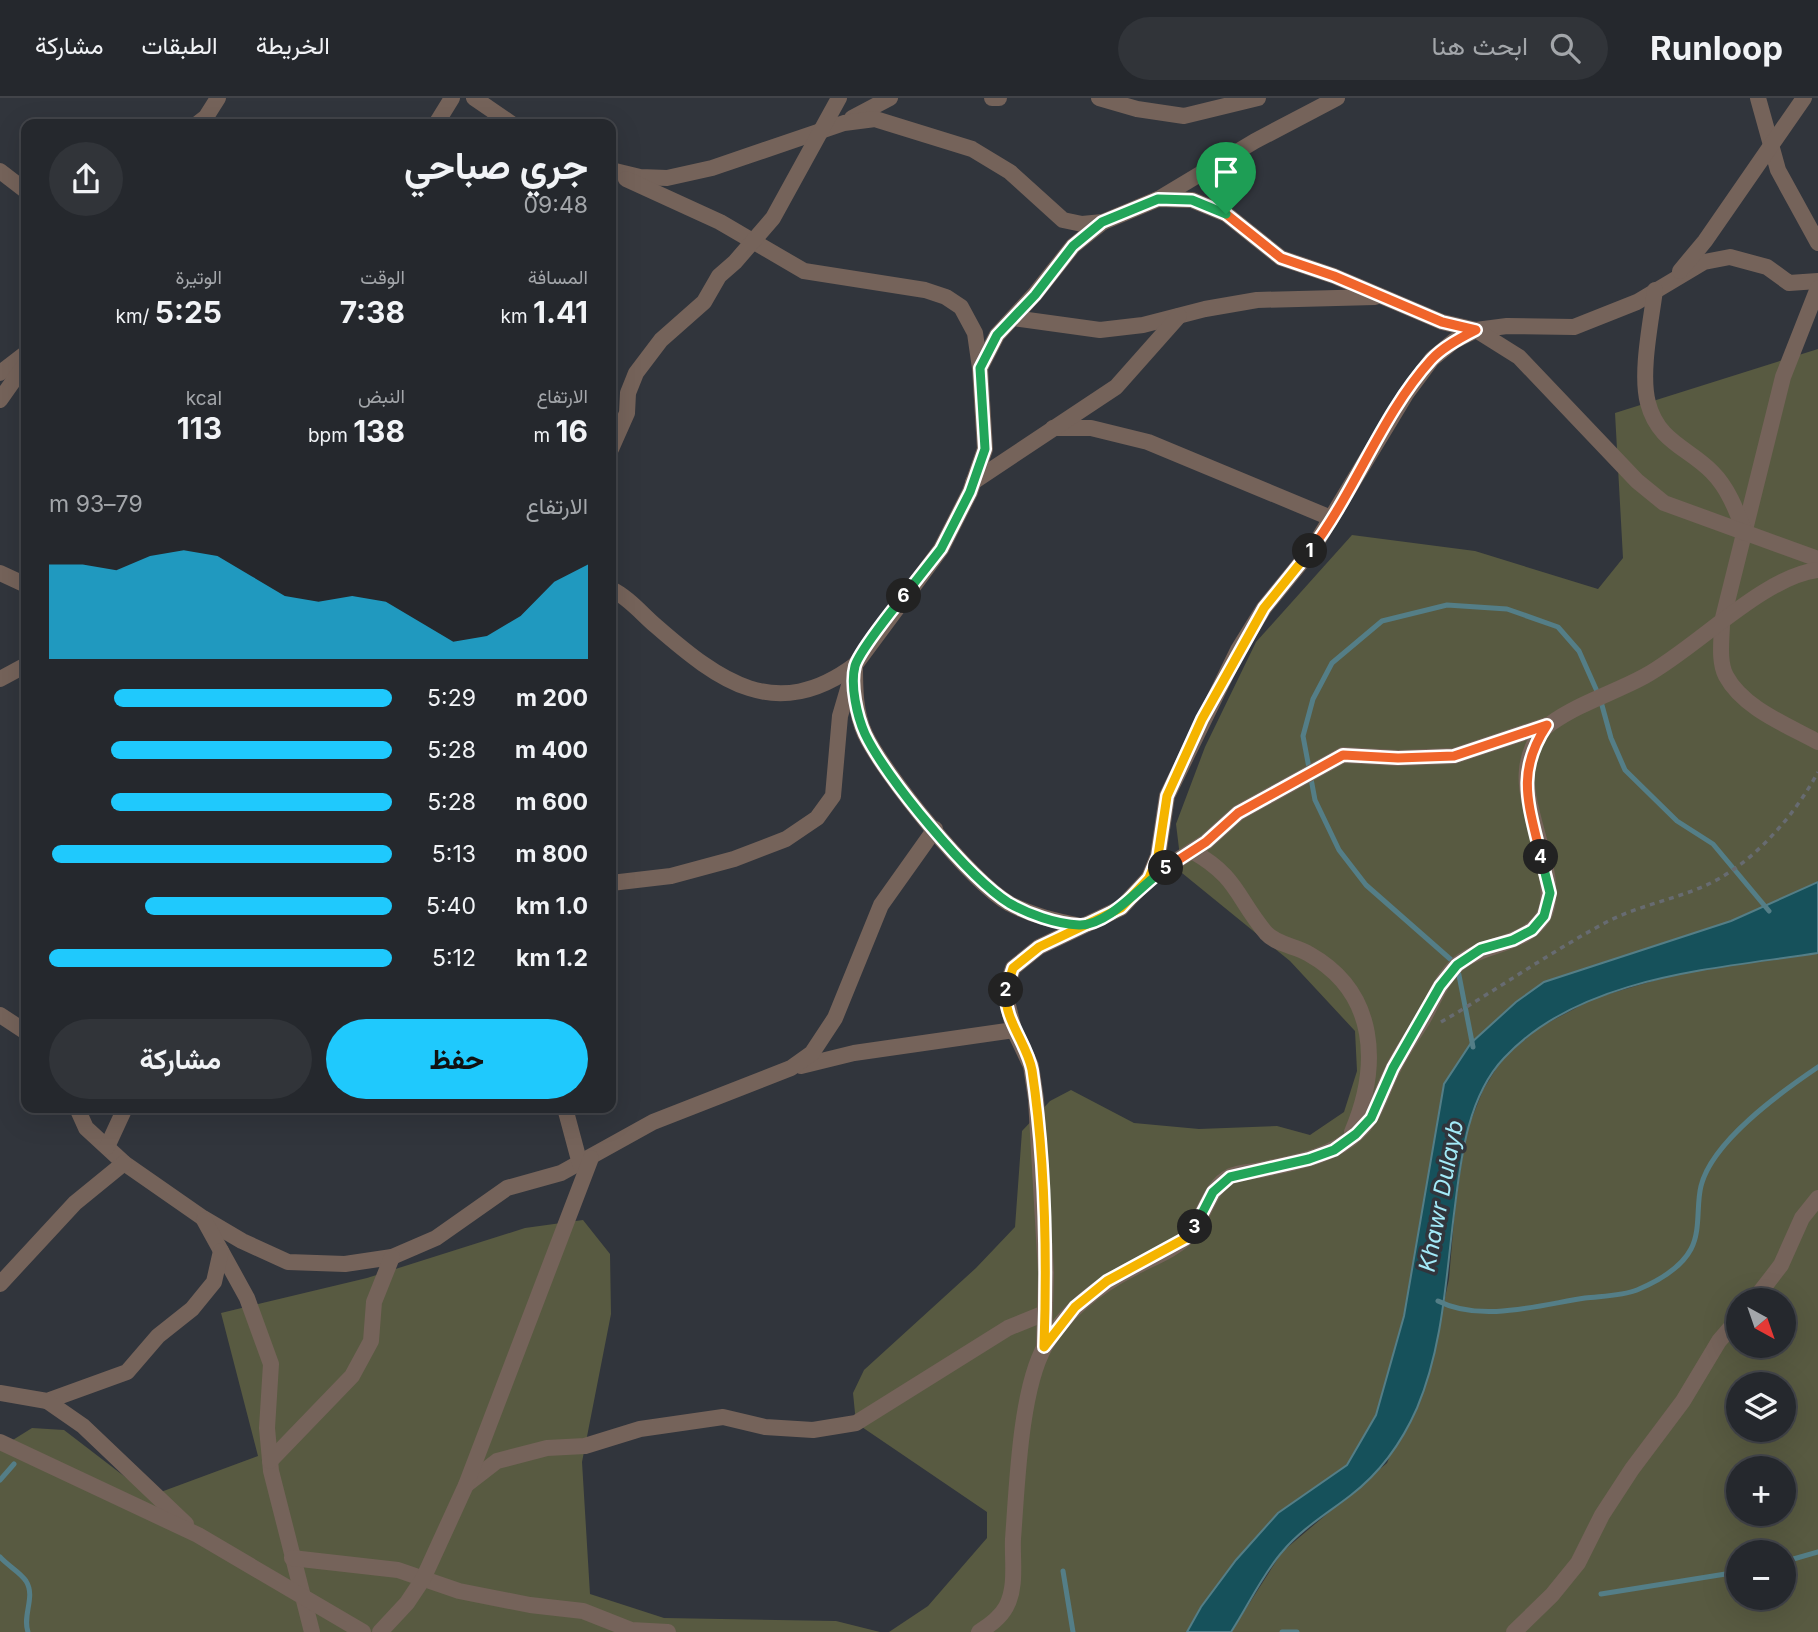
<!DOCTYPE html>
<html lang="ar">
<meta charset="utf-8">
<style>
:root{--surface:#25282d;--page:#313439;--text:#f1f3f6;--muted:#a3a6aa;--line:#424449;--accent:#1fc9fd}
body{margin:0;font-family:Inter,Vazirmatn,sans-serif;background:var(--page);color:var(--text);direction:rtl;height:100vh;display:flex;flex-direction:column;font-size:26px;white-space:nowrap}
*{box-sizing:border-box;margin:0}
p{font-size:23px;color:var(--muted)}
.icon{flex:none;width:38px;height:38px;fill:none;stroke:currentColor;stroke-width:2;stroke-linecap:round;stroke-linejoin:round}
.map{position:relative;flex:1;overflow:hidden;direction:ltr}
.drawer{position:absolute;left:21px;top:21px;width:595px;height:994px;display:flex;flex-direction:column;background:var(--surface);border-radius:14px;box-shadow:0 7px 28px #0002,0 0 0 2px var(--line);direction:rtl}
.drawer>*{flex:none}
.needle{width:46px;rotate:140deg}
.controls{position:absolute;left:1726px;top:1190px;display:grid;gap:14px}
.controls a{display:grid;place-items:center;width:70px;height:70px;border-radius:50%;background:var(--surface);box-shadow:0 7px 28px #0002,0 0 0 2px var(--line);font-size:35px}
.pin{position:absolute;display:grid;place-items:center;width:60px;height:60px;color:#fff;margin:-72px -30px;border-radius:50% 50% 50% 0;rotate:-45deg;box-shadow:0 0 7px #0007}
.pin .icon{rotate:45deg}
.km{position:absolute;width:35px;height:35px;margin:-18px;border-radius:50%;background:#222;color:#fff;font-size:19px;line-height:35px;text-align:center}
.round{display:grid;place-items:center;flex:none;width:74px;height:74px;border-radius:37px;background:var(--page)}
.overview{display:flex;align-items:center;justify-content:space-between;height:119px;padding:0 28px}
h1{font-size:38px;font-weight:700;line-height:52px}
.figures{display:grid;grid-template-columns:repeat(3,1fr);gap:10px;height:119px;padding:7px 28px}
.figures div{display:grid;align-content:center}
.figures b{font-size:30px;font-weight:700}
.figures small{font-size:19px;font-weight:400}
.figures p{font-size:19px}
.chart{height:196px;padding:14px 28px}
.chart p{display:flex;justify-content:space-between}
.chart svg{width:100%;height:126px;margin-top:7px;fill:var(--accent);opacity:.7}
.button{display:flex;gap:14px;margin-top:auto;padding:14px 28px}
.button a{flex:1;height:80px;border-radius:42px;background:var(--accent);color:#111;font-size:28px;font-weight:700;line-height:80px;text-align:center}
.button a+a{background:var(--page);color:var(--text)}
ul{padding:0 28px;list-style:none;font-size:23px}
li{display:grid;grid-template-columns:112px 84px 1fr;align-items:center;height:52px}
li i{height:18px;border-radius:9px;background:var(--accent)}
header{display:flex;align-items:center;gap:42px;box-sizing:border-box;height:98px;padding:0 35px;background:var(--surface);border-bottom:2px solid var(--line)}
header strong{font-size:33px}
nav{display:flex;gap:38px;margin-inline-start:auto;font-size:24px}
.search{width:490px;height:63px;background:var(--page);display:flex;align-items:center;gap:18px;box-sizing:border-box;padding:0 24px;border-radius:38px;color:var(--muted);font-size:26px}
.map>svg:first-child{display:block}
.green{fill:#585a41;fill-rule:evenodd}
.water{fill:#16515b;stroke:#547e87;stroke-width:2}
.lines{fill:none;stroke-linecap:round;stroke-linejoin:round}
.stream{stroke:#547e87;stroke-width:5}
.path{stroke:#676b71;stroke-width:3.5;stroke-dasharray:5 5;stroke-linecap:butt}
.minor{stroke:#75635a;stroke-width:16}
.split-1-casing{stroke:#fff;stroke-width:14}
.split-2-casing{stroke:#fff;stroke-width:14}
.split-3-casing{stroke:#fff;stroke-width:14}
.split-4-casing{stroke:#fff;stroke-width:14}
.split-5-casing{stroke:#fff;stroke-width:14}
.split-6-casing{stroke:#fff;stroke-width:14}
.split-7-casing{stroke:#fff;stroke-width:14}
.split-1{stroke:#f0652b;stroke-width:9}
.split-2{stroke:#f5b400;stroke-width:9}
.split-3{stroke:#f5b400;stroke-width:9}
.split-4{stroke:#22a559;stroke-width:9}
.split-5{stroke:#f0652b;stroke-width:9}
.split-6{stroke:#22a559;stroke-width:9}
.split-7{stroke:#22a559;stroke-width:9}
.labels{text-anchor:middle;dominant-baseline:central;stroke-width:7;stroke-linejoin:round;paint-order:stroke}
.water-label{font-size:23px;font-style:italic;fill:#a3eaf8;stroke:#31353c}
</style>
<header>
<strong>Runloop</strong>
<div class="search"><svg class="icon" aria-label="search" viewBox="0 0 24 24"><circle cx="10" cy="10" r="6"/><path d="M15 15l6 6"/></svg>ابحث هنا</div>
<nav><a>الخريطة</a><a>الطبقات</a><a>مشاركة</a></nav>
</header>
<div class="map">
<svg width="1818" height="1534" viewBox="0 0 1818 1534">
<rect width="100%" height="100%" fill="#31353c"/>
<!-- green -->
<g class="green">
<path d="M1818,251V784L1731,823L1544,884L1444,986L1404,1218L1376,1317L1347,1367L1278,1415L1236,1462L1201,1509L1187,1534H889L928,1508L987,1440V1414L856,1325L853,1295L864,1272L976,1170L1015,1129L1022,1033L1050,1003L1071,992L1134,1025L1199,1031L1277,1028L1310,1037L1344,1014L1357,973L1355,933L1290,863L1182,775L1176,726L1205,649L1256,544L1352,437L1475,453L1598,491L1623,460L1615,315Z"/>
<path d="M1818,855V1534H1231L1282,1454L1387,1365L1433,1255L1449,1181L1455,1110L1466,1035L1483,992L1502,961L1540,929L1595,900L1690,872ZM1738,1202H1783V1248H1738ZM1738,1286H1783V1332H1738ZM1738,1370H1783V1416H1738ZM1738,1454H1783V1500H1738Z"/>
<path d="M583,1122L610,1156L611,1216L582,1364L590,1496L664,1520L836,1523L880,1534H0V1350L32,1330L64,1332L150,1398L258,1358L221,1215L367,1180L525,1130Z"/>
</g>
<!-- water -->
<path class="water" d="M1818,784V855C1715,871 1580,878 1504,960C1468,998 1461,1059 1455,1108C1446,1175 1444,1246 1417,1310C1402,1344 1381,1374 1351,1397C1328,1415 1301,1431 1282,1454C1262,1477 1248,1508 1231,1534H1187L1201,1509L1236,1462L1278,1415L1347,1367L1376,1317L1404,1218L1444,986L1471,945L1516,904L1544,884L1731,823Z"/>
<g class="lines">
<!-- stream -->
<g class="stream">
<path d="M1473,949L1457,867L1366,787L1339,752L1315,702L1303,638L1313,601L1332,565L1382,523L1447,507L1507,511L1558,529L1579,553L1600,600L1611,640L1625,672L1677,723L1713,746L1769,813"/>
<path d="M1438,1203C1481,1225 1540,1207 1585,1200C1601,1198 1622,1198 1637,1192C1656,1184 1681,1170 1691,1151C1701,1132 1696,1108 1701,1088C1712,1043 1781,994 1818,969"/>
<path d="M0,1382L14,1366"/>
<path d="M0,1459C8,1468 20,1474 26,1483C36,1499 22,1517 28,1534"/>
<path d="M1783,1464L1818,1454"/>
<path d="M1063,1473L1073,1534"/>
<path d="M1601,1496L1738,1474"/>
<path d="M1282,1534H1297"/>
</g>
<!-- path -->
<path class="path" d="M1441,924C1495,893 1546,857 1601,827C1633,809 1669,803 1702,789C1750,769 1794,719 1818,674"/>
<!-- minor -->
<g class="minor">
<path d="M474,0L512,26"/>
<path d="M992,0H999"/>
<path d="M1099,0L1137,11L1184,18L1258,0"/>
<path d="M1758,0L1778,72L1818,145"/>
<path d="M852,20L890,0"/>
<path d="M197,26L206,19L218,0"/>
<path d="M436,26L452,0"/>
<path d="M611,72L640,79L667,80L712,70L844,25L875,21L972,51L1010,74L1063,122L1082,126L1103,124L1158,101L1192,102L1226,116L1281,160L1334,178L1442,224L1476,232L1507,228L1574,229L1637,204L1704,164L1730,159L1767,169L1789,185L1818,183"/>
<path d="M0,73L26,93"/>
<path d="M626,81L720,124L804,173L925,192L946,199L961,209L975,235L980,270"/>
<path d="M1160,100L1255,43L1337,0"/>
<path d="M1680,173L1705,143L1804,0"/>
<path d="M1818,190L1783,279L1722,524C1722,540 1718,563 1726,578C1743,610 1787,627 1818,644"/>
<path d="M1655,192C1651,224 1640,275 1648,305C1658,344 1689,350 1712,374C1729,391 1737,414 1745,435"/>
<path d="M1013,220L1100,232L1143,227L1205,211L1257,202L1375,199"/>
<path d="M0,275L26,255"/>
<path d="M0,302L26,265"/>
<path d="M1053,330H1091L1148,344L1331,420"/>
<path d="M611,351L627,315L628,295L636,275L661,242L704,204L719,178L735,164L773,120L839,0"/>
<path d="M973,384L1116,289L1179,218"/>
<path d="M0,475L26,487"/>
<path d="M611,491C628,499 642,516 656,528C719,583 776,626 855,567C855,591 855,614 865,636C884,676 971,784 1010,806C1033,818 1057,823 1081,828"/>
<path d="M0,581L26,567"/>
<path d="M1192,753C1238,779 1236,799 1266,835C1277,847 1296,848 1309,856C1378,895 1380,968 1352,1034"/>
<path d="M1149,780L1158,758L1167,698L1238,552L1264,510L1313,450L1406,296L1432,261L1454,243L1476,232L1519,259L1637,383L1664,405L1818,461"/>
<path d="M611,785L671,778L734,761L786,741L817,720L833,698L840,618L855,567L941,451L970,394L985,351L980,270L997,237L1035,196L1073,148L1103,124"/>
<path d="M0,917L26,934"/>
<path d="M801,968L854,955L1014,932"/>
<path d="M77,1010L86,1030L124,1065L203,1120L242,1143L288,1164L345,1166L392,1159L436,1140L507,1090L561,1075L653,1024L791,970L812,955L835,920L881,807L935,731"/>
<path d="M565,1010L580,1066"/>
<path d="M107,1049L125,1010"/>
<path d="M204,1122L247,1200L271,1266L267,1330L271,1373L312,1534"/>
<path d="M0,1186L75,1105L124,1065"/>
<path d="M1754,1202L1781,1167L1802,1120L1818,1100"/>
<path d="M1044,1249L1046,1175L1036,1001L1031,968L1014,932L1005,895L1013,870L1039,849L1121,810L1149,780L1206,744L1238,715L1343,657L1398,660L1454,658L1547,627"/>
<path d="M0,1295L47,1303L127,1274L158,1238L192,1211L214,1184L221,1153"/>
<path d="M47,1303L83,1328L186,1426"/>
<path d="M0,1344L198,1437L363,1534"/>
<path d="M270,1363L352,1278L371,1243L374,1204L392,1159"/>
<path d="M466,1387L497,1363L547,1350L585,1348L640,1331L723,1319L765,1329L813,1332L856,1325L1008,1230L1045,1215"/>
<path d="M292,1460L398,1472L459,1493L530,1507L583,1513L631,1532L668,1534"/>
<path d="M380,1534L407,1505L423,1481L466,1387L591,1060"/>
<path d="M979,1534C990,1527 1000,1520 1006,1509C1017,1489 1012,1463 1013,1441C1017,1389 1020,1292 1045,1248C1066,1212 1099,1187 1135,1169C1152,1160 1173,1152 1187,1139C1205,1121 1207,1090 1231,1078C1239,1074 1251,1074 1260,1072C1293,1065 1333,1059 1358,1034C1375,1019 1381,995 1391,975C1399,957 1411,940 1422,923C1433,904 1441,881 1458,866C1483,845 1525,848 1543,819C1563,785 1522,713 1527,672C1528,656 1537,635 1550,626C1579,605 1614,595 1645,578C1695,551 1764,478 1818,472"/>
<path d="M1514,1534L1552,1497L1578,1465L1602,1417L1632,1371L1683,1303L1719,1243L1738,1221"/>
</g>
</g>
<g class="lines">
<!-- split-1 casing -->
<g class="split-1-casing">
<path id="split-1" d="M1226,116L1281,160L1334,178L1442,224L1476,232C1460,240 1443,249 1431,262C1382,316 1355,394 1310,453"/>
</g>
<!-- split-2 casing -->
<g class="split-2-casing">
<path id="split-2" d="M1006,892L1013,870L1039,849L1121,810L1149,780L1158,758L1167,698L1202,621L1264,510L1310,453"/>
</g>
<!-- split-3 casing -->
<g class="split-3-casing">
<path id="split-3" d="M1006,892C1003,921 1027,945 1032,972C1045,1059 1047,1161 1044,1249L1075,1209L1107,1183L1186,1140L1195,1129"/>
</g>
<!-- split-4 casing -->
<g class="split-4-casing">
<path id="split-4" d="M1195,1129L1213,1094L1230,1079L1309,1061L1334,1052L1356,1036L1371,1020L1393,970L1440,888L1457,867L1481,851L1513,842L1532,832L1544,818L1550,795L1541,759"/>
</g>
<!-- split-5 casing -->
<g class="split-5-casing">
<path id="split-5" d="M1166,770L1206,744L1238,715L1343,657L1398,660L1454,658L1547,627C1515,675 1529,707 1541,759"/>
</g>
<!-- split-6 casing -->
<g class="split-6-casing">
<path id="split-6" d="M904,498C893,511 859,554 855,568C850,587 857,618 865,636C885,679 969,780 1009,805C1028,816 1056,826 1079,827C1109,828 1143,785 1166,770"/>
</g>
<!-- split-7 casing -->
<g class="split-7-casing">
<path id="split-7" d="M904,498L941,451L970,394L985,351L980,270L997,237L1035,197L1073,148L1102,124L1158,101L1192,102L1226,116"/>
</g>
<!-- split-1 -->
<use href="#split-1" class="split-1"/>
<!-- split-2 -->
<use href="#split-2" class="split-2"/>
<!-- split-3 -->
<use href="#split-3" class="split-3"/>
<!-- split-4 -->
<use href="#split-4" class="split-4"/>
<!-- split-5 -->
<use href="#split-5" class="split-5"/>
<!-- split-6 -->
<use href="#split-6" class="split-6"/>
<!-- split-7 -->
<use href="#split-7" class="split-7"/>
</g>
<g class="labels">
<!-- water labels -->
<g class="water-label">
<text transform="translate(1441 1098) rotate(-79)">Khawr Dulayb</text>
</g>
</g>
</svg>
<div class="controls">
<a><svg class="needle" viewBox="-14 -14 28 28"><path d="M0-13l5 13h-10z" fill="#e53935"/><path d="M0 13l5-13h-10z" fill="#a3a6aa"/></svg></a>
<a><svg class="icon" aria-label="layers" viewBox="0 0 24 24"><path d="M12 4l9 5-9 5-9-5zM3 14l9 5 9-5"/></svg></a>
<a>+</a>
<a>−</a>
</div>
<div class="pin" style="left:1226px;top:116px;background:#1e9e55"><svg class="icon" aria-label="arrive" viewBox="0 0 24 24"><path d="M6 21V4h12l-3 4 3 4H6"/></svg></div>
<b class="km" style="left:1310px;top:453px">1</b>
<b class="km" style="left:1006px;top:892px">2</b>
<b class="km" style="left:1195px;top:1129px">3</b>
<b class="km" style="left:1541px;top:759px">4</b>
<b class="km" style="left:1166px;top:770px">5</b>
<b class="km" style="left:904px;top:498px">6</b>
<section class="drawer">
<div class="overview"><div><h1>جري صباحي</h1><p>09:48</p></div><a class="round"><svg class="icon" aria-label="share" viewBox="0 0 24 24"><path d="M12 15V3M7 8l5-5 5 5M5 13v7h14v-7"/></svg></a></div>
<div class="figures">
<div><p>المسافة</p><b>1.41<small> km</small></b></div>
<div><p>الوقت</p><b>7:38</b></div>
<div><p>الوتيرة</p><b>5:25<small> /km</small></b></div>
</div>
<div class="figures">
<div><p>الارتفاع</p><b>16<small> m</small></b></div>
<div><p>النبض</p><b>138<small> bpm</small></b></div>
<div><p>kcal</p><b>113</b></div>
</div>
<div class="chart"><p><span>الارتفاع</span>79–93 m</p>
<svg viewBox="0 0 160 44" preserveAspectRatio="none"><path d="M0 44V11L10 11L20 13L30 8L40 6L50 8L60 15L70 22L80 24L90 22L100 24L110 31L120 38L130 36L140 29L150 17L160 11V44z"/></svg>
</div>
<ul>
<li><b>200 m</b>5:29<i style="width:81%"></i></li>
<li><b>400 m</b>5:28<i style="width:82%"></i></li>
<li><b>600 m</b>5:28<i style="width:82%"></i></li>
<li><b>800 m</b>5:13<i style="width:99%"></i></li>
<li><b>1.0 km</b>5:40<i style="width:72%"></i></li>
<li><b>1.2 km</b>5:12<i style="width:100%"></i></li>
</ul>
<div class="button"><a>حفظ</a><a>مشاركة</a></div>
</section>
</div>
